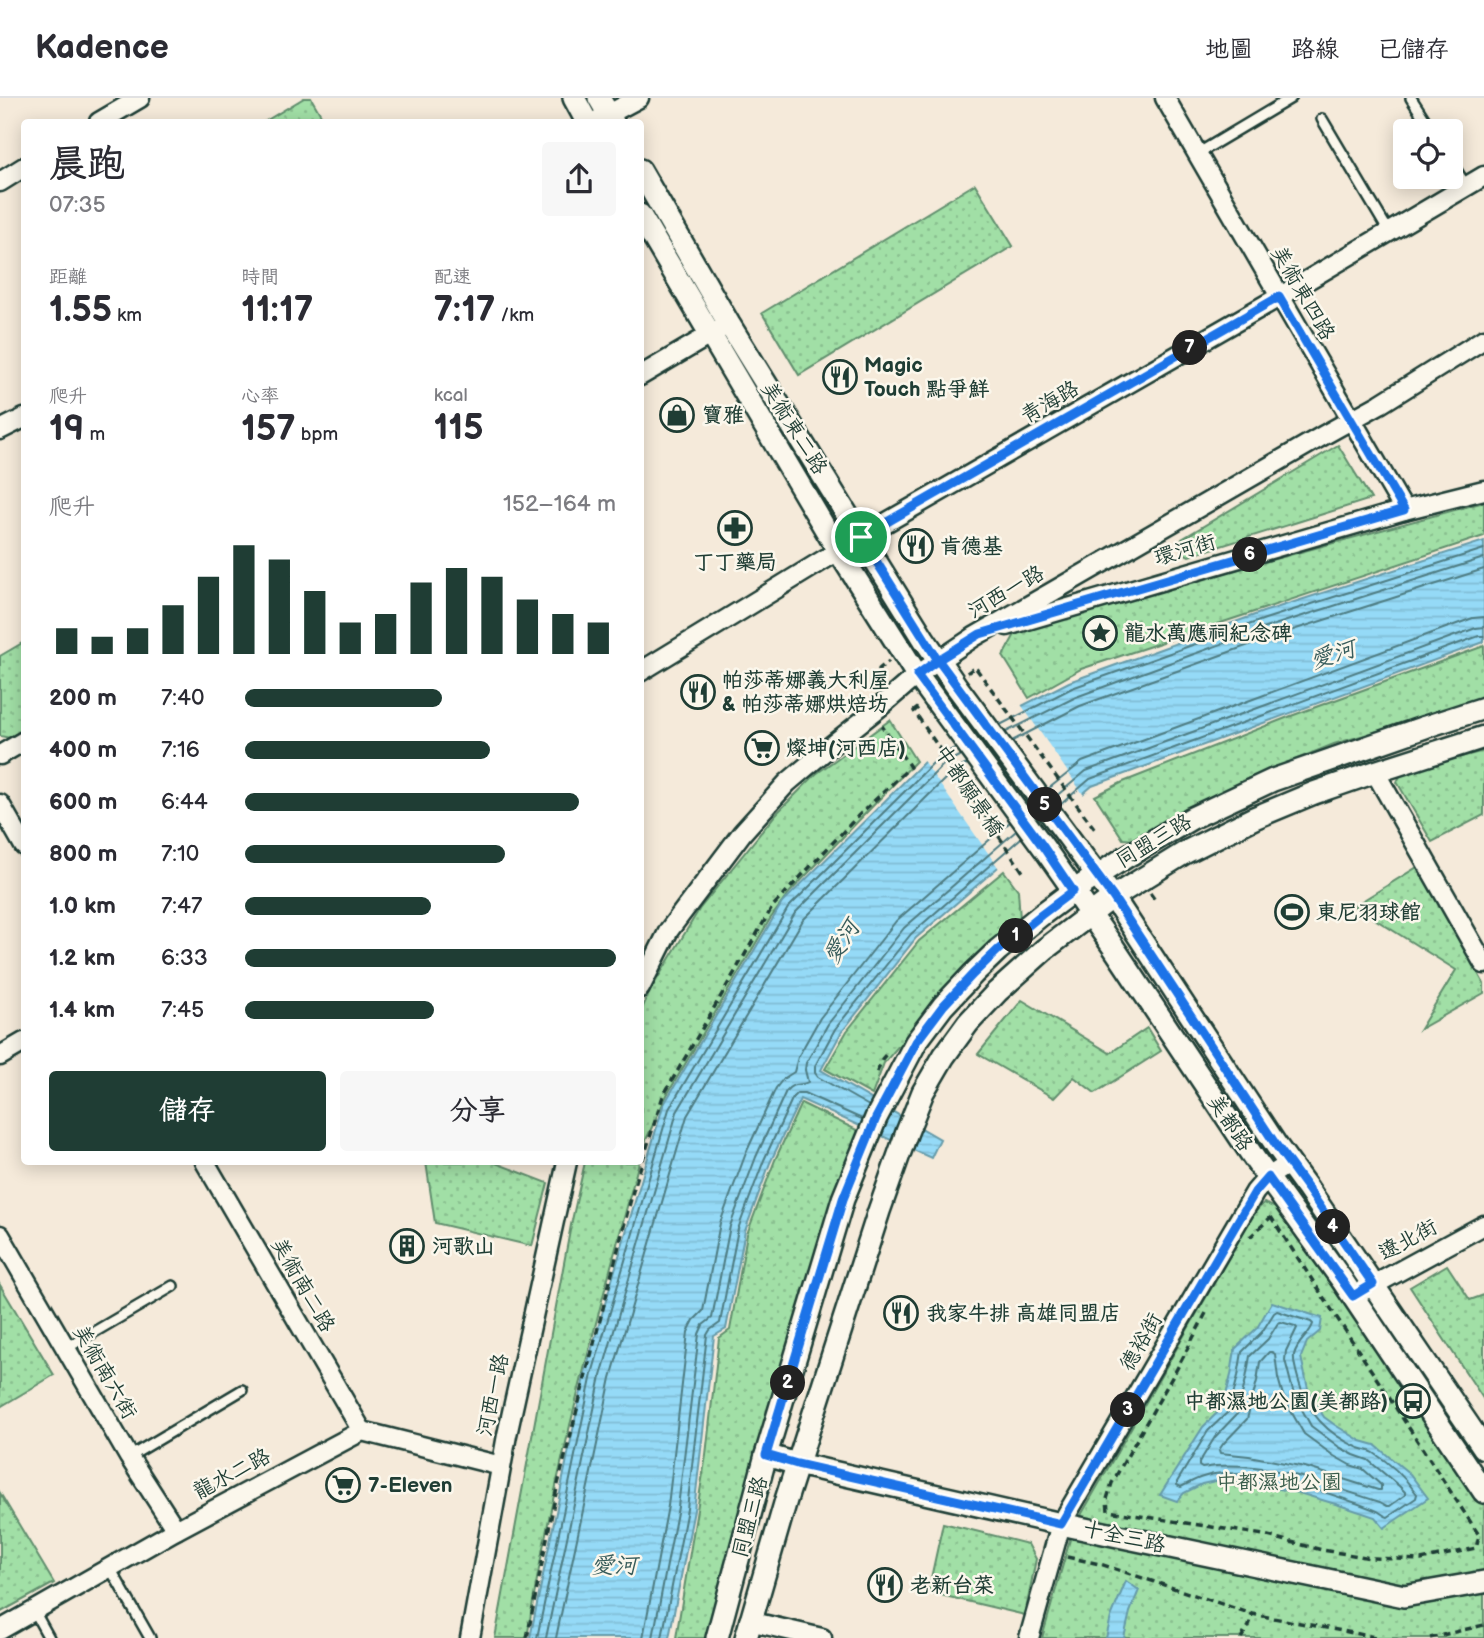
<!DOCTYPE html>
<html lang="zh-TW">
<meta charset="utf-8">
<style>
:root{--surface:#fff;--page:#f7f7f7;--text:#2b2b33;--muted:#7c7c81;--line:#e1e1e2;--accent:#1f3d34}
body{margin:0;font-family:"Balsamiq Sans","LXGW WenKai TC",sans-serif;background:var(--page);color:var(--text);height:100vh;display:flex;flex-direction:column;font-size:26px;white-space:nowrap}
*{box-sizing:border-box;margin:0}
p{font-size:23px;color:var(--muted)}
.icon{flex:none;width:38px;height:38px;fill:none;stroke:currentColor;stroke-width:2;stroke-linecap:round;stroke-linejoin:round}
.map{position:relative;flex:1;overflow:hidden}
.drawer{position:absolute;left:21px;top:21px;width:623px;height:1046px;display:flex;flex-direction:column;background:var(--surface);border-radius:7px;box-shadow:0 4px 18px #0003}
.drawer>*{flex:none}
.fabs{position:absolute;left:1393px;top:21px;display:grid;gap:14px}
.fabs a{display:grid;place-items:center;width:70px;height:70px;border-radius:7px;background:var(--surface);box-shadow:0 4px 18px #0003;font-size:35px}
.pin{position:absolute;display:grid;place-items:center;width:60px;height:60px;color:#fff;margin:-30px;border:4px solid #fff;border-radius:50%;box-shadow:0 2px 7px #0007}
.km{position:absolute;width:35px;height:35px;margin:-18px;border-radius:50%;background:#222;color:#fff;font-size:19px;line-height:35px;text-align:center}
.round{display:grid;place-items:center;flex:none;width:74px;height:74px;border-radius:7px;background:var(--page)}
.overview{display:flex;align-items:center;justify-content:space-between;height:119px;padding:0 28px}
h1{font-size:38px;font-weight:800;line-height:52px}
.figures{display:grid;grid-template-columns:repeat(3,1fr);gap:10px;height:119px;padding:7px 28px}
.figures div{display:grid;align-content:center}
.figures b{font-size:35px;font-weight:800}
.figures small{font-size:19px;font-weight:400}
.figures p{font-size:19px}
.chart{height:196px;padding:14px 28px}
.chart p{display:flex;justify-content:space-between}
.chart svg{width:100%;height:126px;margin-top:7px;stroke:var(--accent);stroke-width:6}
.action{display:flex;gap:14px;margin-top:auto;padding:14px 28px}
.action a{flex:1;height:80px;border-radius:7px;background:var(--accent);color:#fff;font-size:28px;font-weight:800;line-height:80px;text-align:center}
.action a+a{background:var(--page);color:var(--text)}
ul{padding:0 28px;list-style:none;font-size:23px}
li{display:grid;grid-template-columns:112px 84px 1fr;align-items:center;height:52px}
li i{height:18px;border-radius:9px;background:var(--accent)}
header{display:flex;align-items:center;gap:42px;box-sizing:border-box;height:98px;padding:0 35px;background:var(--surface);border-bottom:2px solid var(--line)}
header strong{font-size:33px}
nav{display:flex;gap:38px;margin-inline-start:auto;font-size:24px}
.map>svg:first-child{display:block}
.green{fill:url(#green-dots);stroke:#608e6d;stroke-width:2}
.water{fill:url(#water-rules);stroke:#669ba9;stroke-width:2}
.pier{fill:#f5eada}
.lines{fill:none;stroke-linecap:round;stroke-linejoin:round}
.shore{stroke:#4e7c82;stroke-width:2}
.service-casing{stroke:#1f3d34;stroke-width:14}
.minor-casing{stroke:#1f3d34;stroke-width:23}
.tertiary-casing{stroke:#1f3d34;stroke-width:26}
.path{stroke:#1f3d34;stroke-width:3.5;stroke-dasharray:7 5;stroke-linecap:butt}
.service{stroke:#fbf7ec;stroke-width:9}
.minor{stroke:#fbf7ec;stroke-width:18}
.tertiary{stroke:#fbf7ec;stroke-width:21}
.route-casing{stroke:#fff;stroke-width:14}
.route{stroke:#1a73e8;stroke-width:9}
.labels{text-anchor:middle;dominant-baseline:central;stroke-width:5;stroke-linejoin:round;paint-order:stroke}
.street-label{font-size:21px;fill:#1f3d34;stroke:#fbf7ec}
.poi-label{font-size:21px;font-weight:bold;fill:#1f3d34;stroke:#fbf7ec;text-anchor:start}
.park-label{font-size:21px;fill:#395d4b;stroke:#fbf7ec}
.water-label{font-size:23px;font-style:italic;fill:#375c5b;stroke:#fbf7ec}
</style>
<header>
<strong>Kadence</strong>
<nav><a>地圖</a><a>路線</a><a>已儲存</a></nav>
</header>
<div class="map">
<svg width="1484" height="1540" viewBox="0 0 1484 1540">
<defs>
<pattern id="green-dots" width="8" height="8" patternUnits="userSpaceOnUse" patternTransform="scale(1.75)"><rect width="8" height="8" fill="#a1dfa6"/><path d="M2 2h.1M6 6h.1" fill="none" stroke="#8ac090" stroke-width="1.8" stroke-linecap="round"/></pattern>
<pattern id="water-rules" width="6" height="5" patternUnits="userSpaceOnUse" patternTransform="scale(1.75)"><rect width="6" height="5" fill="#95daf7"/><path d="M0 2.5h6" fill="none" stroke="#80bcd4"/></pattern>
</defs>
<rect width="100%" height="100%" fill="#f5eada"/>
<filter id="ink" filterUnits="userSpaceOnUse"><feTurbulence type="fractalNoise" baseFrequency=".0143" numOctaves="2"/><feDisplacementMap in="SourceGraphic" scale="14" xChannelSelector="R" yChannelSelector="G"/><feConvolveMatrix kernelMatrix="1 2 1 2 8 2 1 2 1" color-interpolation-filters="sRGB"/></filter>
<g filter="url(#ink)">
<!-- green -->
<g class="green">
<path d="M304,0H311L325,24H264Z"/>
<path d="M975,86L1013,148L799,277L762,215Z"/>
<path d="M1338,347L1371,401L1189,458L1185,456L1179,448L1182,441Z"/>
<path d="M1484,404V438L1081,571L1029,600L1003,558L1018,531Z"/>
<path d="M24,544V631L10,640L0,638V558Z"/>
<path d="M1484,548V602L1334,646L1247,681L1134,742L1123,741L1095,698L1123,684L1291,618Z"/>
<path d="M890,622L916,663L790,794L770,821L667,997L644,1046L641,1059V913L650,893L700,810L775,717L816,676Z"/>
<path d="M1484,653V717L1432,744L1397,684L1402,674Z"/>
<path d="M1419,768L1484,886V895L1420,931L1456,872L1354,808Z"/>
<path d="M1004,773L1018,792L1020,821L955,881L884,965L872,997L825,971L847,933L919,843Z"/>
<path d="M1022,902L1110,955L1147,930L1161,953L1095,995L1074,979L1054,1000L978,956Z"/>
<path d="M801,1005L865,1036L712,1540H676L706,1357L719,1240L730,1232L747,1136L775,1062Z"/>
<path d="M426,1064H493L548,1085L532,1148L435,1125Z"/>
<path d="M585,1064H639C597,1221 552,1379 527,1540H495L571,1127Z"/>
<path d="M1264,1105L1276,1110L1484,1403V1540H1042L1073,1431L1255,1114Z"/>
<path d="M1447,1167L1470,1202L1484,1197V1302L1410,1189Z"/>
<path d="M0,1187L54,1277L0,1309Z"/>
<path d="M0,1395L54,1485L1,1514L0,1512Z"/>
<path d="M943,1425L1028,1446L1036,1461L1025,1517L928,1494Z"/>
</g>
<!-- water -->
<g class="water">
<path d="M1484,443V544L1092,688L916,840L841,935L821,972L940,1041L931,1060L800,1001L770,1065L745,1133L726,1231L714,1238L694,1412L669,1540H530L585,1274L663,1008L782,805L936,652L1069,584L1263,514Z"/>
<path d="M1272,1204L1322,1220L1320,1233L1307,1244L1301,1259L1308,1291L1316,1306L1324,1319L1335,1327L1361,1343L1375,1347L1387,1357L1410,1376L1428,1400L1384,1430L1375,1419L1342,1408L1299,1395L1244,1384L1220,1382L1202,1386L1184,1395L1177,1403L1160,1397L1203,1329L1223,1309L1231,1277L1235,1251L1257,1230Z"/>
<path d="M1126,1483L1139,1492L1130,1514L1124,1540H1106L1111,1519Z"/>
</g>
<!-- pier -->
<path class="pier" d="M1020,605L1085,699L1000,772L922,661L935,649Z"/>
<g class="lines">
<!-- shore -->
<g class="shore">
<path d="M1000,627L1072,590L1265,521L1484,451"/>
<path d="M1006,634L1076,599L1268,529L1484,460"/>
<path d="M1012,643L1080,608L1271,539L1484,471"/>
<path d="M1048,691L1082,664L1473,520L1484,519"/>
<path d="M1054,700L1086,673L1476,530L1484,529"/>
<path d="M1060,707L1090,681L1479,538H1484"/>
<path d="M869,1008L818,979L815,975V968L835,931L911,836L1021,740"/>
<path d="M1277,1213L1311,1224L1313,1226C1310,1237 1297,1243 1294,1257C1293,1265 1297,1276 1299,1284C1307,1315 1329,1337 1359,1350C1364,1352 1369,1352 1374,1355C1390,1365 1406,1381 1417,1396L1416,1400L1388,1419C1383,1418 1381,1414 1375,1412C1333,1396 1267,1374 1222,1375C1206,1376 1194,1382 1181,1389L1177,1387V1384L1208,1333L1229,1313L1238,1278L1242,1254L1262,1234L1274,1215Z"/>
<path d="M1281,1224L1295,1228L1297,1230L1286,1253L1285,1262L1294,1297L1311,1328L1339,1349L1354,1357L1368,1362L1399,1388L1405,1394V1397L1390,1408H1387L1380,1404C1324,1387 1261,1359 1202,1370L1199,1368V1365L1215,1339L1237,1316L1246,1281L1250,1258L1268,1241L1278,1225Z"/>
<path d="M1269,1254H1272L1275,1256L1278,1280L1284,1301L1304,1336L1334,1358L1350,1367L1363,1371L1381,1387V1392H1378L1305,1369L1249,1358L1220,1355L1219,1352L1223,1346L1247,1321L1257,1283L1260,1264Z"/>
<path d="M537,1540L592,1276L669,1011L788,810L940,658L955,650"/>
<path d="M546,1540L601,1278L677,1014L795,815L945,665L961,657"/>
<path d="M556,1540L611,1280L687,1018L803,822L952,674L967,666"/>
<path d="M643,1540L668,1408L688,1234L694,1222L703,1213L720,1125L746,1055L776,990L783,981L794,974L798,959L820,920L896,823L1010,724"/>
<path d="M653,1540L678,1409L699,1236L703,1227L712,1220L730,1128L756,1059L786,993C794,983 800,989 808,984L805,972L806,965L828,926L904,830L1016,733"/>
<path d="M662,1540L687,1411L707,1237L710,1232L720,1225L738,1131L764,1062L793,999L797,995H804L862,1021"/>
</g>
<!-- service casing -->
<g class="service-casing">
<g id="service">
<path d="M1411,0L1432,33"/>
<path d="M1322,21L1389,134"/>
<path d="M1197,56L1291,0"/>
<path d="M1451,64L1466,88"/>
<path d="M65,1251L173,1188"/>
<path d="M129,1359L242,1292"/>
<path d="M110,1470L150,1540"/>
<path d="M34,1513L49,1540"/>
</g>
</g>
<!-- minor casing -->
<g class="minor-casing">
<g id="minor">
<path d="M1165,0L1404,412"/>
<path d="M99,24L140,0"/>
<path d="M594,24L639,0"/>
<path d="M0,84L24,69"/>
<path d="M640,278L720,231"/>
<path d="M0,332L24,320"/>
<path d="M1007,528L1404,412L1484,392"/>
<path d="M640,574L861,439L1279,199L1484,78"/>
<path d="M0,657L24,643"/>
<path d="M1375,674L1484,866"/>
<path d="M0,706L24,748"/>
<path d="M640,890L669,832L742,735L787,685L832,647L881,608L917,577L974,539L1324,337L1380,306L1484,241"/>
<path d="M0,958L24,944"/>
<path d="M205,1064L362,1333"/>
<path d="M0,1137L129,1359L176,1432"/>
<path d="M1361,1194L1484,1127"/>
<path d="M749,1523L822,1540"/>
<path d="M0,1532L176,1432L362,1333L501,1368"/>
<path d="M470,1540L507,1337L567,1064"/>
<path d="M1029,1540L1061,1426L1255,1094L1268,1079L1290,1065"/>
</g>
</g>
<!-- tertiary casing -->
<g class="tertiary-casing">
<g id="tertiary">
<path d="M574,0L587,24"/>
<path d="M599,0L613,24"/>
<path d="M640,72L729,226L924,541L957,589L1113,799L1276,1047L1308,1091L1484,1350"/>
<path d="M640,117L839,454L917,577L1044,750L1114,850L1256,1063L1342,1182L1484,1394"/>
<path d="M766,1357L797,1366L1061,1426L1404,1498L1484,1484"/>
<path d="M717,1540L766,1357L843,1101L876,1020L916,944L943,908L973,876L998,852L1041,817L1073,793L1126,759L1192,720L1273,682L1425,629L1484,610"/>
<path d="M746,1540L786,1402L879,1113L907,1034L923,994L944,958L968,925L997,894L1045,851L1113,799L1186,754L1254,720L1314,695L1375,674L1484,639"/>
</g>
</g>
<!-- path -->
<g class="path">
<path d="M967,575L975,569L1097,734"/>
<path d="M881,585L879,571L889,563"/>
<path d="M918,610L914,613L1023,774"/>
<path d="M1150,795L1155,802"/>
<path d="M877,974L882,961L888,954"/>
<path d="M1250,1139L1271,1119"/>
<path d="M1206,1215L1179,1267L1112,1385L1107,1401L1108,1413L1264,1437L1322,1452L1371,1460L1421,1462L1476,1450L1479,1437L1271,1119"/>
<path d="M1067,1459L1100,1466L1252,1516L1380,1540"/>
<path d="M527,1540L557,1390L633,1093L663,998L773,808L859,717L910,669L882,628"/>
<path d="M1241,1540L1249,1528L1252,1516"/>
<path d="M1430,1540L1484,1527"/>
</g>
<!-- service -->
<use href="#service" class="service"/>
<!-- minor -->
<use href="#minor" class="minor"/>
<!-- tertiary -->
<use href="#tertiary" class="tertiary"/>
</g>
</g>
<g class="lines" filter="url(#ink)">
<!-- route casing -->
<g class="route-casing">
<path id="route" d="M861,439L938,562L917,577L1044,750L1073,793L1041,817L998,852L973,876L943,908L916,944L876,1020L843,1101L766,1357L797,1366L1061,1426L1255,1094L1268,1079L1353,1198L1373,1186L1308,1091L1276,1047L1113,799L938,562L980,536L1404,412L1279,199L861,439"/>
</g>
<!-- route -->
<use href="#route" class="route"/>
</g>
<!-- icons -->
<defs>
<g id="restaurant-ring" transform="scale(1.75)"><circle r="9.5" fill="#fbf7ec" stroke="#1f3d34" stroke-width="1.5"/><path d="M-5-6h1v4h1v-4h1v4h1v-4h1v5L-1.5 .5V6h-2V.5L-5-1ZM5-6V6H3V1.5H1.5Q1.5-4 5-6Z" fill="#1f3d34"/></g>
<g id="shop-ring" transform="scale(1.75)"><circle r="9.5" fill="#fbf7ec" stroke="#1f3d34" stroke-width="1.5"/><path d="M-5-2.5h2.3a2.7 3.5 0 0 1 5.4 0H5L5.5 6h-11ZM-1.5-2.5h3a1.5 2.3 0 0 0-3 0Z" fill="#1f3d34"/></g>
<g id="pharmacy-ring" transform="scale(1.75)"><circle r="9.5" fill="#fbf7ec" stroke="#1f3d34" stroke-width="1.5"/><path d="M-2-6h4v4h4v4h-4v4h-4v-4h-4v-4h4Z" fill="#1f3d34"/></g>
<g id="sight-ring" transform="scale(1.75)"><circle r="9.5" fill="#fbf7ec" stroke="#1f3d34" stroke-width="1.5"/><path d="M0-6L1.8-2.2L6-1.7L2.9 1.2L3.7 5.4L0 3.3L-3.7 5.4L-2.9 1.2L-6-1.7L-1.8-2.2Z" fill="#1f3d34"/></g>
<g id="supermarket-ring" transform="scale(1.75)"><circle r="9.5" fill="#fbf7ec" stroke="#1f3d34" stroke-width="1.5"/><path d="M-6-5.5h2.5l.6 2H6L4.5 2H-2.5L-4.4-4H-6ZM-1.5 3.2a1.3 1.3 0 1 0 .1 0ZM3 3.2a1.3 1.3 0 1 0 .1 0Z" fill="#1f3d34"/></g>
<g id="stadium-ring" transform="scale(1.75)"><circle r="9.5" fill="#fbf7ec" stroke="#1f3d34" stroke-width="1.5"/><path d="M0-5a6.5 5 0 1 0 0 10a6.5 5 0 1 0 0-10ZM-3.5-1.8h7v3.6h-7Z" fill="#1f3d34"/></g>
<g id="building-ring" transform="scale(1.75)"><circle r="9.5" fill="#fbf7ec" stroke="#1f3d34" stroke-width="1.5"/><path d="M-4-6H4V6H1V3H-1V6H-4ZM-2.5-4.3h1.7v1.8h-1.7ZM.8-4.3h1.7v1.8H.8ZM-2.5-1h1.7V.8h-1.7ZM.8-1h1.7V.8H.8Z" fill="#1f3d34"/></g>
<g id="bus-ring" transform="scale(1.75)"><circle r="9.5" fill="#fbf7ec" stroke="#1f3d34" stroke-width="1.5"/><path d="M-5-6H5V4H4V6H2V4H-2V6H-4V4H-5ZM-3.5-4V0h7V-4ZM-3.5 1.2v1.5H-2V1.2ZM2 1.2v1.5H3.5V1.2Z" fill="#1f3d34"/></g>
</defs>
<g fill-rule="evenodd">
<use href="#restaurant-ring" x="840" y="279"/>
<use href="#shop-ring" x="677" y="317"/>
<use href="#pharmacy-ring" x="735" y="430"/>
<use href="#restaurant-ring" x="916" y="448"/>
<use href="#sight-ring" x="1100" y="535"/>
<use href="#restaurant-ring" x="698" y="594"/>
<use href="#supermarket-ring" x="762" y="650"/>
<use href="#stadium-ring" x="1292" y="814"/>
<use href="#building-ring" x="407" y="1148"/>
<use href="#restaurant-ring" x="901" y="1215"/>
<use href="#bus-ring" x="1413" y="1303"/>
<use href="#supermarket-ring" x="343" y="1387"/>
<use href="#restaurant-ring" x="885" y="1487"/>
</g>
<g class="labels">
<!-- street labels -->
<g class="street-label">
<text transform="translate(1303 195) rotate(60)">美術東四路</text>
<text transform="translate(1050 304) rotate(-30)">青海路</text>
<text transform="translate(794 330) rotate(58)">美術東二路</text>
<text transform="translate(1185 452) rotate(-16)">環河街</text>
<text transform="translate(1006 494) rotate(-30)">河西一路</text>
<text transform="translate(969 693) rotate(56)">中都願景橋</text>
<text transform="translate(1154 743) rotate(-31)">同盟三路</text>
<text transform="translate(1230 1025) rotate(56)">美都路</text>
<text transform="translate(1408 1142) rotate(-28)">遼北街</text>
<text transform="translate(303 1187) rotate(60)">美術南二路</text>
<text transform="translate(1141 1244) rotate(-60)">德裕街</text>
<text transform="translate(105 1274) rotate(60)">美術南六街</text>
<text transform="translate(493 1297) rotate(-78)">河西一路</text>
<text transform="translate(232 1376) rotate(-28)">龍水二路</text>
<text transform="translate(750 1419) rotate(-75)">同盟三路</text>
<text transform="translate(1124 1439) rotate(12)">十全三路</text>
</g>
<!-- poi labels -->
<g class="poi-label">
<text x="864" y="267">Magic<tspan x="864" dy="24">Touch 點爭鮮</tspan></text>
<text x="702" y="317">寶雅</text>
<text x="940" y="448">肯德基</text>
<text x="735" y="464" text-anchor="middle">丁丁藥局</text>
<text x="1124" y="535">龍水萬應祠紀念碑</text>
<text x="722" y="582">帕莎蒂娜義大利屋<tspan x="722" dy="24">&amp; 帕莎蒂娜烘焙坊</tspan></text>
<text x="786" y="650">燦坤(河西店)</text>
<text x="1316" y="814">東尼羽球館</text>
<text x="432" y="1148">河歌山</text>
<text x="926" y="1215">我家牛排 高雄同盟店</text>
<text x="1388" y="1303" text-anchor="end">中都濕地公園(美都路)</text>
<text x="368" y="1387">7-Eleven</text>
<text x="910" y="1487">老新台菜</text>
</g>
<!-- park labels -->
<g class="park-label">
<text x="1279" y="1384">中都濕地公園</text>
</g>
<!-- water labels -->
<g class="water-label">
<text transform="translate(1333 557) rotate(-18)">愛河</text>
<text transform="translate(842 844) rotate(-57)">愛河</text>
<text x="614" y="1468">愛河</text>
</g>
</g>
</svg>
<div class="fabs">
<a><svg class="icon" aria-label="locate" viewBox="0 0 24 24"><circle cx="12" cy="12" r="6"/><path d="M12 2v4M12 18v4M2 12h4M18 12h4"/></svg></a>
</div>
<div class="pin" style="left:861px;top:439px;background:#1e9e55"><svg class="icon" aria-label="arrive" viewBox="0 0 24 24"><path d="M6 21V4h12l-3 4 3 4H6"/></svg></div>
<b class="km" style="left:1016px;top:838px">1</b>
<b class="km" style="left:788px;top:1285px">2</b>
<b class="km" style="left:1128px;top:1312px">3</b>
<b class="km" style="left:1333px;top:1129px">4</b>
<b class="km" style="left:1045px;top:707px">5</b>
<b class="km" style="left:1250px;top:457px">6</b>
<b class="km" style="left:1190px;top:250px">7</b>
<section class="drawer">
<div class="overview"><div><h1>晨跑</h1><p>07:35</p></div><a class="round"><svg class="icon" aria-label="share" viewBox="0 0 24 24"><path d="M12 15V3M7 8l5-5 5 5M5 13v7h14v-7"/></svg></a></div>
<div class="figures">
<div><p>距離</p><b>1.55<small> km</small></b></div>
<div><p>時間</p><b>11:17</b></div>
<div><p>配速</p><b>7:17<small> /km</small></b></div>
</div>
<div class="figures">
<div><p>爬升</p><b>19<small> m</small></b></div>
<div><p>心率</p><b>157<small> bpm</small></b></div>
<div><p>kcal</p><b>115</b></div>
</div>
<div class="chart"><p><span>爬升</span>152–164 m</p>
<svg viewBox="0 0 160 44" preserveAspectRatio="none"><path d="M5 44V35M15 44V38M25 44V35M35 44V27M45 44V17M55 44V6M65 44V11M75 44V22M85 44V33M95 44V30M105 44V19M115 44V14M125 44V17M135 44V25M145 44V30M155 44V33"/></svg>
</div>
<ul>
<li><b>200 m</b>7:40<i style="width:53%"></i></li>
<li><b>400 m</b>7:16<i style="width:66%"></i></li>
<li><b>600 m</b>6:44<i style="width:90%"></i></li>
<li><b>800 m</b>7:10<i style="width:70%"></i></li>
<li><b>1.0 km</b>7:47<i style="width:50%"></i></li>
<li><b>1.2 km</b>6:33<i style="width:100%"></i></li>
<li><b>1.4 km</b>7:45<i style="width:51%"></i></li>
</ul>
<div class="action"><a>儲存</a><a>分享</a></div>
</section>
</div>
